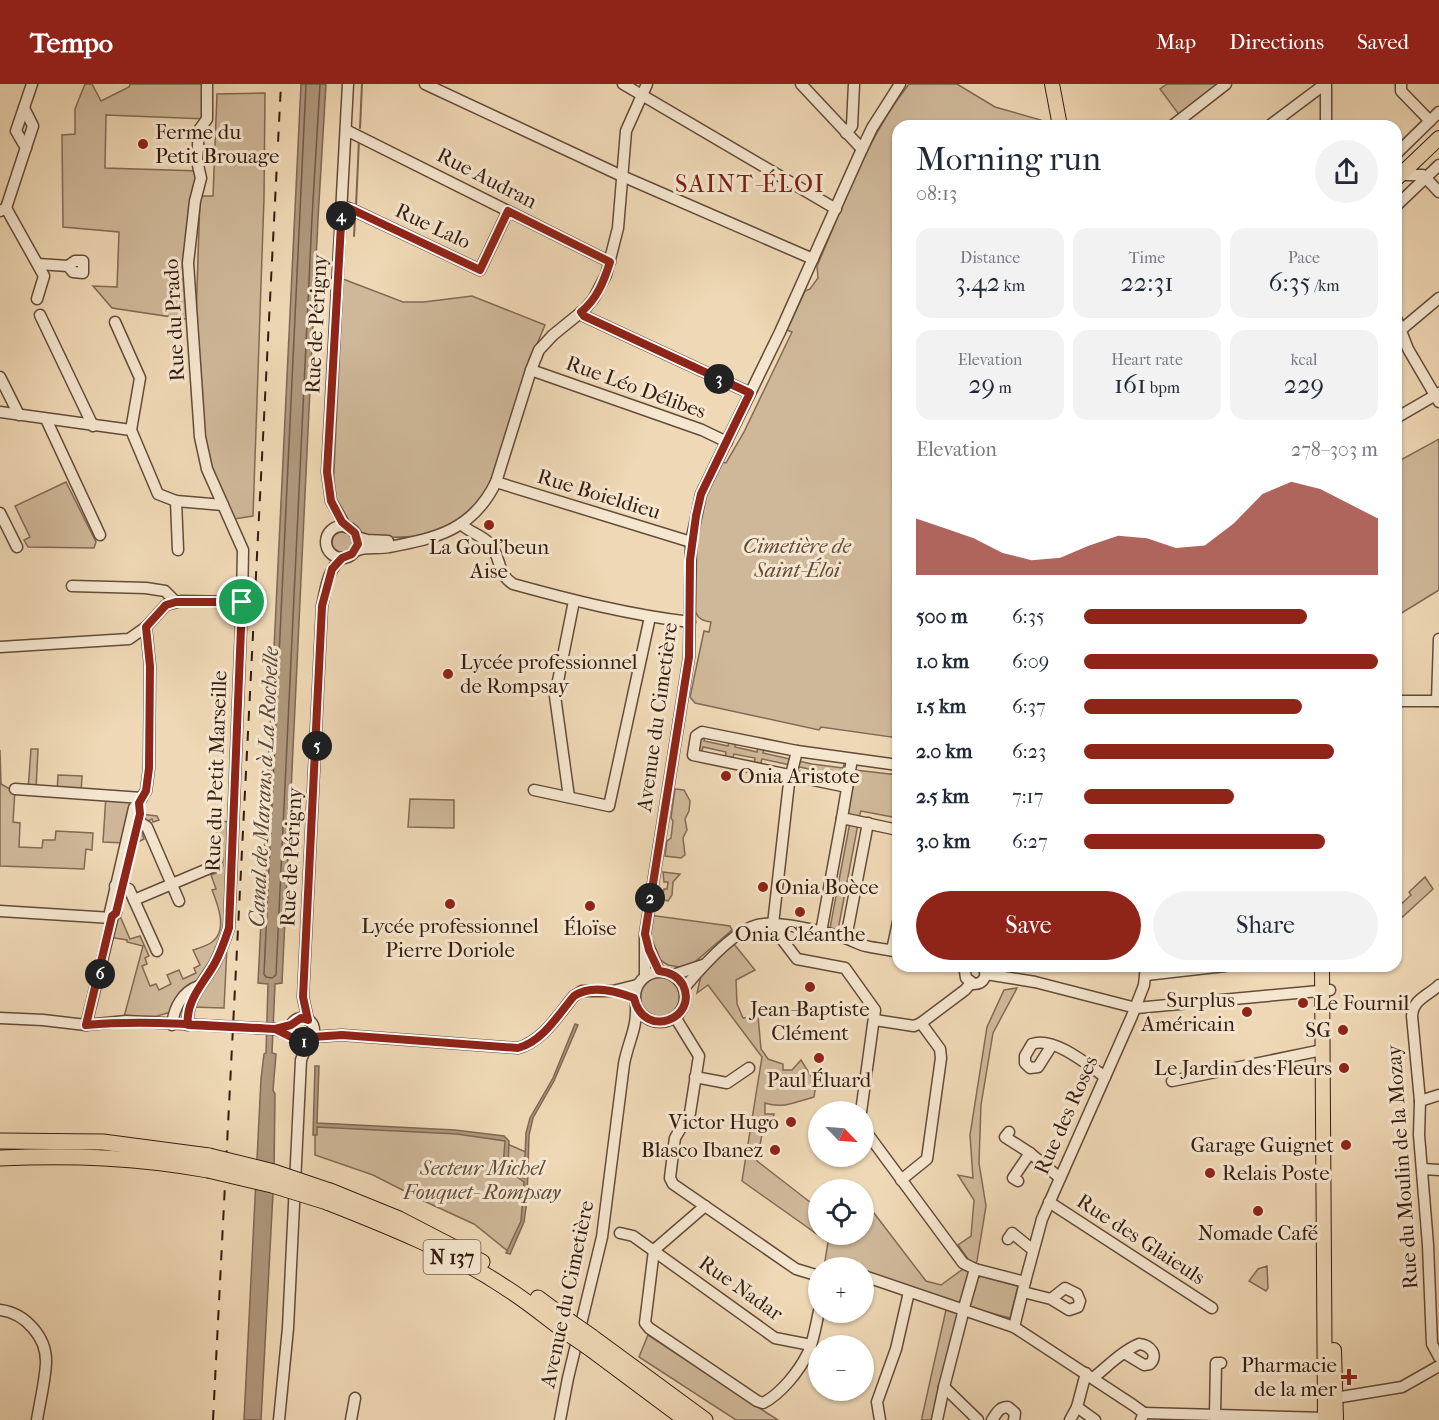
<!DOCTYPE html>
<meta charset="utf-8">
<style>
:root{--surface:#fff;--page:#f2f2f3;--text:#1f2937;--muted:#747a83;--accent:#8f2418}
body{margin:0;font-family:"IM FELL French Canon",serif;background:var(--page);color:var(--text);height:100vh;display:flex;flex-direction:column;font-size:22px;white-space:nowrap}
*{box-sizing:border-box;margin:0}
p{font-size:20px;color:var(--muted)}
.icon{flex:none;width:33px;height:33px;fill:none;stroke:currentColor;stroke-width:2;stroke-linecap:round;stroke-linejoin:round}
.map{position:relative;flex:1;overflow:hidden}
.details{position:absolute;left:892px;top:36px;width:510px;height:852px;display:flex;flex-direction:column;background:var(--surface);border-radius:18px;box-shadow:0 2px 4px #0004}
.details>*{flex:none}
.needle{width:39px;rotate:115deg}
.tools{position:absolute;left:808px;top:1017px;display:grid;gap:12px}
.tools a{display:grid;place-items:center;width:66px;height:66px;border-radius:50%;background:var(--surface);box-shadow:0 2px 4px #0004;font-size:30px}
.pin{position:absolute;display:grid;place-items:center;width:51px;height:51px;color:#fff;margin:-26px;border:3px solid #fff;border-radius:50%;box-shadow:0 2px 6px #0007}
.km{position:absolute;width:30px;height:30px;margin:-15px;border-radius:50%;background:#222;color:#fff;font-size:16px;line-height:30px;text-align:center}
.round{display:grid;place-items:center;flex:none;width:63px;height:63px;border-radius:32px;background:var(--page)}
.headline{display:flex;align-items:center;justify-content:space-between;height:102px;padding:0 24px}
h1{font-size:33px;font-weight:600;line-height:45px}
.figures{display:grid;grid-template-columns:repeat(3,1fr);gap:9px;height:102px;padding:6px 24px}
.figures div{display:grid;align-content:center;border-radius:15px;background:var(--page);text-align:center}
.figures b{font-size:26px;font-weight:600}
.figures small{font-size:16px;font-weight:400}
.figures p{font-size:16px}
.chart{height:168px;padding:12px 24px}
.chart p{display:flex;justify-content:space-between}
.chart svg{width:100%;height:108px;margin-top:6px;fill:var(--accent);opacity:.7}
.button{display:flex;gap:12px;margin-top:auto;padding:12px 24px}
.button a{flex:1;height:69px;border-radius:36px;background:var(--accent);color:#fff;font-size:24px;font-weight:600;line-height:69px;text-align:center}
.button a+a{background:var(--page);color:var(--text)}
ul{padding:0 24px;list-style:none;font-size:20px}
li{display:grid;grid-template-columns:96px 72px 1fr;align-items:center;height:45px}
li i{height:15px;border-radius:8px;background:var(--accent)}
header{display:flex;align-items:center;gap:36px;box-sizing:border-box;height:84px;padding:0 30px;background:var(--accent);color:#fff}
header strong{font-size:28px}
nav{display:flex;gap:33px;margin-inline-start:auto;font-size:21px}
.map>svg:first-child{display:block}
.green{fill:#cfb899;stroke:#826a55;stroke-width:1.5}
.water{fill:#af987d;stroke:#7e6752;stroke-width:1.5}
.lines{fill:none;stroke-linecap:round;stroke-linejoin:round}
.shore{stroke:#725a47;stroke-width:1.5}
.stream{stroke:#7e6752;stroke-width:2}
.minor-casing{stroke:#634c3a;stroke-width:13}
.major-casing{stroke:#341d11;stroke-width:16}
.highway-casing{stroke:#341d11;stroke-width:17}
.minor{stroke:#f5e6cf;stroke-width:10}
.major{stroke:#efd8b5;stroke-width:14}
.highway{stroke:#efd8b5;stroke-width:15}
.rail{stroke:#341d11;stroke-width:2;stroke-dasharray:10 10;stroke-linecap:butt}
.highway-bridge-casing{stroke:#341d11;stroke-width:17;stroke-linecap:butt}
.highway-bridge{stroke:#efd8b5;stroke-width:15}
.route-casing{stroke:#fff;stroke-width:12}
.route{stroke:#8f2418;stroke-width:8}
.poi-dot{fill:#8f2418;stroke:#f5e6cf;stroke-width:2}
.labels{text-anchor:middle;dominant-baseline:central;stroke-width:6;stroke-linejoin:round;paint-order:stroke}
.shield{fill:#f5e6cf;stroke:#6e594a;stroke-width:1.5}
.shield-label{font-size:20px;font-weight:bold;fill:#341d11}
.poi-label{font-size:21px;fill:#341d11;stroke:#f5e6cf}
.street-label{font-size:21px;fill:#341d11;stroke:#f5e6cf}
.park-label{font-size:21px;font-style:italic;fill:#624c3a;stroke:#f5e6cf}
.water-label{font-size:22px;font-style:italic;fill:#5f4837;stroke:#f5e6cf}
.quarter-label{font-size:24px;letter-spacing:1.5px;fill:#7a1f14;stroke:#f5e6cf}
</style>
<header>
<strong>Tempo</strong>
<nav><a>Map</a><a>Directions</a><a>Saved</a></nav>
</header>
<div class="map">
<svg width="1439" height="1336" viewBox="0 0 1439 1336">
<rect width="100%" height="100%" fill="#efd8b5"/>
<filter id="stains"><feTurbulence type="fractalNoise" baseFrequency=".00333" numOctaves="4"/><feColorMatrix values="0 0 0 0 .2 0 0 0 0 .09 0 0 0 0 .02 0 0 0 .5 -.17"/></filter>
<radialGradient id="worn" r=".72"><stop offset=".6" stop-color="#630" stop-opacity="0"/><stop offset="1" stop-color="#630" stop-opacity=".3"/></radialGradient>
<!-- green -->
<g class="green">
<path d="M85,0H92L101,17L129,3L130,0H207V35L106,31L105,84L200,87L188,179L192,236L112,224L93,202L117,203L119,148L63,143L62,51L75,50V25Z"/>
<path d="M909,0H957L995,23L1041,36V42H898V654L821,643L819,646L695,619L690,613L704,547L709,548L711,538C705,537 699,536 696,529C689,511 697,440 703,421C707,406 715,392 722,378L726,379L744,348L792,248L787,246L805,207L810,205L818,194L817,182C844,120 867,53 909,0Z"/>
<path d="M1167,0H1222L1180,32L1160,5Z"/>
<path d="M265,9L264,114L253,432L234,435L211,385L204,353L196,236L200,112H213L217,10Z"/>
<path d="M343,195L403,218H424L472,212L545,241L526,286L494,390C482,419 457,442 425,450C408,455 387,453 369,453L364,452L355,443L346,438L340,431L333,408Z"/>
<path d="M1439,355V506L1400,530H1397V378Z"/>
<path d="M66,398L96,458L94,464L28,463L24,456L30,453L15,422Z"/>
<circle cx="342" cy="458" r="10"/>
<path d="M705,651L704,657L728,662L729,657L736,658L735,663L757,668L758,663L764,664L763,669L812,680L843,684L845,677L848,679L845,697L841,698L842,692L762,675L760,682L754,681L755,674L734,670L732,676L725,675L726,668L703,663L701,670L699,669V656Z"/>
<path d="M31,665H38L36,706H28Z"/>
<path d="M0,666L1,700L8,704L15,705L13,738L20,739L19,763L42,764L43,756H55L56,747L93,749L92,766L86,765L84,785L0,782Z"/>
<path d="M855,686L898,691V734L861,727L859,733L847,730Z"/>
<path d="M58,691L82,692L81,710L57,708Z"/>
<path d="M675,705L684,706L690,717L689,727L685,735L687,746L683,754L685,771L681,774L665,772L667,757L671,754L673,737L671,734Z"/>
<path d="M106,711L139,719L140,730L157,732L159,736L153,738L152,735L143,739L148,746L142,749L144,755L132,761L122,802L125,808L120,832L130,855L140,852L149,872L145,874L147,880L142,882L150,902L156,900L159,906L171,900L167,891L179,886L183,895L196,889L194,884L200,881L193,866C199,864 207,862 212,858C228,846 218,821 212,806L216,805L211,791L221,787L223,775L216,758L218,756L214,737L233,738L224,924L191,923L199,907L171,928L157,932L124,933L143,862L127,858V856L108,853L125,759L103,758Z"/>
<path d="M410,715L454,716V744L408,743Z"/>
<path d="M850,738L858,740L838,846L830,844Z"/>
<path d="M663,788L680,790L673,798L672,811L668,817L662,815L664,805H667L668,798H664Z"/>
<path d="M1425,793L1433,805L1397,838V824L1411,811L1409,808Z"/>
<path d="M649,831L730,842L732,846L690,882L679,883L668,881L660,876L647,850Z"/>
<path d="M734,860L755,886L736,896L737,920L743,934L758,932L761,965L768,975L783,980V986H792L801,976L816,1000L814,1013C796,1018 783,1025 765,1019V1030H774L771,1043L763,1045L757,1077L819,1125V1150H864V1116L926,1197L941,1201L963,1185L968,1175L958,1161L971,1152L974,1116L958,1091L973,1094L970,1051L987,943L1004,906L1017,904L993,949L981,1021L979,1079L986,1122L977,1177L972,1187L935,1336H922V1333L948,1217L864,1188V1184L824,1183L828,1158L742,1097L762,973L708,901L697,909L702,887Z"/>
<circle cx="660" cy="912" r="21"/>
<path d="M315,1041L458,1048L504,1055L507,1060L526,1068L527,1087L522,1138L509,1168L474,1140L426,1118L373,1091L315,1071Z"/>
<path d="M1267,1182L1268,1204L1266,1207L1249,1197L1258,1185Z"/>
<path d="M981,1192L1018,1202L1010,1234L972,1224L970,1222L977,1195Z"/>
<path d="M648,1251L767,1329L778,1336H736L639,1273Z"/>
</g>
<!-- water -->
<g class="water">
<path d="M301,0H326L318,135L282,899L275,900L272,969L276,970L273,1006L275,1010L274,1090L261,1336H244L261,995L264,970L266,969L268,900L258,899Z"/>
<path d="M575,940L578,941L554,997L533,1034L529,1051L527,1116L524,1138L510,1170L506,1169L521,1137L524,1098L503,1083L505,1057L457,1050L317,1043V1051H313L315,982H319L317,1039L455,1046L504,1052L509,1057L508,1082L524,1094L526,1049L530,1034L553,994Z"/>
</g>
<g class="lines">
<!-- shore -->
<path class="shore" d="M306,0L264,890L266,893L272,894L276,891L312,134L320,0"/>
<!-- stream -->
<g class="stream">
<path d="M360,44L362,0"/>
<path d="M356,122L359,56"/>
<path d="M354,152L355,134"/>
</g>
<!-- minor casing -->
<g class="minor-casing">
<g id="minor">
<path d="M425,0L622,92L813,175"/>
<path d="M623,0L836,125"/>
<path d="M801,0L862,65"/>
<path d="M1326,0V42"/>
<path d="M1401,0V7L1430,37"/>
<path d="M1172,42L1226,0"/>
<path d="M1269,42L1325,0"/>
<path d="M346,46L610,178"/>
<path d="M846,49L852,42L854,0"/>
<path d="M26,64L16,47L32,0"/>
<path d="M1396,70L1439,28"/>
<path d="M1401,91H1423L1439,108"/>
<path d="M342,122L351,125L480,186L508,127"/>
<path d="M1396,122L1439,81"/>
<path d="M6,124L44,192L37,215"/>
<path d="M0,127L6,124L33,42L24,24"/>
<path d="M38,180L68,182L75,177H83V189L73,188L68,182"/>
<path d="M581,228L584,232L750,309"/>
<path d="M40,231L93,342"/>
<path d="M1396,234L1408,265L1439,318"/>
<path d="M115,238L140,294L131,346"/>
<path d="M1402,245L1439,214"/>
<path d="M531,286L702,346L727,358"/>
<path d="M0,293L19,331"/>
<path d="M0,328L131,346L158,410L176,417L223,421"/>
<path d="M1396,334L1439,309"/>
<path d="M46,335L100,451"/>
<path d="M496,398L691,458"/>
<path d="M176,417L178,466"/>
<path d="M0,429L17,463"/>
<path d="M461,440C469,448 481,451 489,459C502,473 496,489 513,500C571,516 630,531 690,538"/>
<circle cx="342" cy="458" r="16"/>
<path d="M346,443L331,417L327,388L348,0"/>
<path d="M357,453L367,456L388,457"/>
<path d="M355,467L361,465C371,463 380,465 389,463C437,454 473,446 496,398L531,286L539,266L553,251L585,225L594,214L606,191L618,144L626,47L647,0"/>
<path d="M72,502L146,504L165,507L176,518"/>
<path d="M0,563L129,555L146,543L166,521L181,517L242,518"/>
<path d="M1396,617H1439"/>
<path d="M1437,617L1439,555"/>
<path d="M852,675L842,734L898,746"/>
<path d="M847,703L693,671L696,652L702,648L797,667L898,681"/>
<path d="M15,705L142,714"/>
<path d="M534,706L609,722L650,533"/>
<path d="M569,713L555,612L574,517"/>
<path d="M138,737L147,743L179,817"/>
<path d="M115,802L129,805L157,867"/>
<path d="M134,816L217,781"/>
<path d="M0,827L112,834"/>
<path d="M113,832L110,828L134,724L146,707L149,684L150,582L146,543"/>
<path d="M773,840L789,699L797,667"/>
<path d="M782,841L781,854L797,875L845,884L875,926L861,1028"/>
<path d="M821,848L842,734"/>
<path d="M846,854L868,739"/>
<path d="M647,859L659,887"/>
<path d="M892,866L898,838"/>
<path d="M968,882L965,887L966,894L974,900C984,900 989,890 982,882"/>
<circle cx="660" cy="913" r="25"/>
<path d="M986,890L1035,898L1136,924L1330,906"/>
<path d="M673,891L703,881"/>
<path d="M1146,891L1225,882"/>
<path d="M645,892V850L689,573L691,458L701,410L780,248L862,65L872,44L900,0"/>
<path d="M1439,901C1428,912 1413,915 1412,932L1420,1017L1419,1051L1428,1161L1432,1260L1439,1273"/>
<path d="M684,904C700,885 733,847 757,841C776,836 826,848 845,854C852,856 859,861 866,862C877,865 888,865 898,868"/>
<path d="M675,933L699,972L690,1029L675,1054L674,1061L670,1094L673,1100L796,1185L819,1192"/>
<circle cx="302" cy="946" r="12"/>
<path d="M0,934L43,936L86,941L126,937L275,945L292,952"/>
<path d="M308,936L303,913L322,522C326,505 327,486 342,474"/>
<path d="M875,936L914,942L921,939L965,906L971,899"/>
<path d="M86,941L113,832L116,829"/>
<path d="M172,941C174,924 182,908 199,902"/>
<path d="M188,941C185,917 204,898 215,879C221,867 225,856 229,844L242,518L243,466L207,385L200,353L188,179L195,117L201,94L197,77L199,46L207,35V0"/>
<path d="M312,953L342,951L518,964C543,957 558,931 574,912L582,907H613L637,901"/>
<path d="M1052,961L1038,983L1030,984L1025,979V972L1032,960C1054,952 1088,981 1105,993"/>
<path d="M695,993L727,999L749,984"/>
<path d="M1172,997L1322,966"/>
<path d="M1420,1017L1439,1011"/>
<path d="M864,1045L963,1179L975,1185"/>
<path d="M1009,1048L1005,1053L1030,1069L1060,1094"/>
<path d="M1423,1085L1439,1086"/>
<path d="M901,1096L927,1075L941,974L940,965L921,939"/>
<path d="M1018,1097L1013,1094L1030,1069"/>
<path d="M1049,1118L1212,1224"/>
<path d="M705,1122L654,1166L645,1239L649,1244L757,1317L763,1319C781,1310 799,1287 808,1269C814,1256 816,1240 819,1227"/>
<path d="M620,1149L633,1152L775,1254L811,1261"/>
<path d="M1008,1155L1012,1149L1033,1166"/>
<path d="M864,1192L1014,1243L1025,1198L975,1185L963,1227L962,1233L944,1303L937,1336"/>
<path d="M1025,1198L1042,1135L1132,932L1144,901L1146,882"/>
<path d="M1023,1208L1051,1215L1069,1226L1078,1223L1080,1217L1077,1210L1065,1204L1051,1215"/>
<path d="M0,1226C25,1229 47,1253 46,1279C45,1298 40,1317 37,1336"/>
<path d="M1014,1243L1133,1321L1144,1329L1141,1336"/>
<path d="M1093,1294C1107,1283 1122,1267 1139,1260C1150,1261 1159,1271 1150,1280L1144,1281L1124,1269"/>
<path d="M944,1303L978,1336"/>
<path d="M1335,1314L1402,1303L1439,1282"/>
<path d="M1077,1323L1095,1336"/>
<path d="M1144,1329L1325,1334"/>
<path d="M1215,1332L1216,1279H1221"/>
<path d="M279,1336L288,1244L301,976L309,956"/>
<path d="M351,1336L355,1314"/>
<path d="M560,1336L568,1294L602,1153L624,980C628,958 637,945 636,923"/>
<path d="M880,1336L877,1318L896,1265L909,1208"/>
<path d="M992,1336C997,1329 999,1323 1008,1323L1015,1329L1014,1336"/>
<path d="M1070,1336L1077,1323L1086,1289"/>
</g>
</g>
<!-- major casing -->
<g class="major-casing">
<g id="major">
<path d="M1052,0L1060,42"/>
<path d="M1396,95L1439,54"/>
<path d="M1322,882L1325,1336"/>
<path d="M1334,1266L1336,1336"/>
</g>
</g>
<!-- highway casing -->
<g class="highway-casing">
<g id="highway">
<path d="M0,1057L103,1058L209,1072"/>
<path d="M0,1074C72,1071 136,1073 208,1086"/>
<path d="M330,1107L399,1135L482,1178"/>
<path d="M327,1118C388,1142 451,1167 506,1204C527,1217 546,1233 566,1248"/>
<path d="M538,1214L569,1237"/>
<path d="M592,1253L705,1336"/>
<path d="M588,1263L686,1336"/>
</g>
</g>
<!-- minor -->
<use href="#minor" class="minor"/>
<!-- major -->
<use href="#major" class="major"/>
<!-- highway -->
<use href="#highway" class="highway"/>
<!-- rail -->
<path class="rail" d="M213,1336L281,0"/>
<!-- highway-bridge casing -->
<g class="highway-bridge-casing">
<g id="highway-bridge">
<path d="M209,1072L274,1088L330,1107"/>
<path d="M208,1086L272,1101L327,1118"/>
<path d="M569,1237L592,1253"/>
<path d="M566,1248L588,1263"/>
</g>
</g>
<!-- highway-bridge -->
<use href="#highway-bridge" class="highway-bridge"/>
</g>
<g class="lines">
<!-- route casing -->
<g class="route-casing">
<path id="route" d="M242,518L229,844C225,856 221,868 215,879C204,899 185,917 188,941L275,945L301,958L312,953L342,951L518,964C543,957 558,931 574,912C592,900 616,907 634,914C644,957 699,934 683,901C678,892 669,888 659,887L649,866L645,850L689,573L690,476L696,432L701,410L750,309L584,232L581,228C597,215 604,197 610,178L508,127L480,186L351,125L342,123L327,388L331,417L342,438L355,449L358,460L352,470L342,474L332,485L322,522L303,913L308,936L301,934L291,941L275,945C213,942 148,935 86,941L112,832L116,829L140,730L139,719L146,707L149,684L150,582L146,543L166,521L176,518H242"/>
</g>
<!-- route -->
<use href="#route" class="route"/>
</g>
<!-- markers -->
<g class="poi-dot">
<circle cx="143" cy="60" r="6"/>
<circle cx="489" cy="441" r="6"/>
<circle cx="448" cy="590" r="6"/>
<circle cx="726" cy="692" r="6"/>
<circle cx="763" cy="803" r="6"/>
<circle cx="450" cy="820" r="6"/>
<circle cx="590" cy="822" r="6"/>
<circle cx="800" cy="828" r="6"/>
<circle cx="810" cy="903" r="6"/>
<circle cx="1303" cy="919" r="6"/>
<circle cx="1247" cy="928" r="6"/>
<circle cx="1343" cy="946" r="6"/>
<circle cx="819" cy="974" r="6"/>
<circle cx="1344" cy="984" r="6"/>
<circle cx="791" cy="1038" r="6"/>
<circle cx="1346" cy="1061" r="6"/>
<circle cx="775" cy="1066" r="6"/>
<circle cx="1210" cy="1089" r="6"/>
<circle cx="1258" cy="1127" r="6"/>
<path d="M1346 1284h6v6h6v6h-6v6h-6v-6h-6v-6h6z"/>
</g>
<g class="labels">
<!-- shield labels -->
<rect class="shield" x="423.5" y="1156" width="57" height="34" rx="4.5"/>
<g class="shield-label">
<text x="452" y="1173">N 137</text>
</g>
<!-- poi labels -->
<g class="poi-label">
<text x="155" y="48" text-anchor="start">Ferme du<tspan x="155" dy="24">Petit Brouage</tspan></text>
<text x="489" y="463">La Goul'beun<tspan x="489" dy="24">Aise</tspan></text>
<text x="460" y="578" text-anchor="start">Lycée professionnel<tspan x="460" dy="24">de Rompsay</tspan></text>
<text x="738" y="692" text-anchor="start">Onia Aristote</text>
<text x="775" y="803" text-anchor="start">Onia Boèce</text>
<text x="450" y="842">Lycée professionnel<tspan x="450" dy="24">Pierre Doriole</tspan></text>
<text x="590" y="844">Éloïse</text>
<text x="800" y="850">Onia Cléanthe</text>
<text x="1235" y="916" text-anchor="end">Surplus<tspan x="1235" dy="24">Américain</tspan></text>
<text x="1315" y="919" text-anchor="start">Le Fournil</text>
<text x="810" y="925">Jean-Baptiste<tspan x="810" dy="24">Clément</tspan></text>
<text x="1331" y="946" text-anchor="end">SG</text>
<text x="1332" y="984" text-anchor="end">Le Jardin des Fleurs</text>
<text x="819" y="996">Paul Éluard</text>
<text x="779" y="1038" text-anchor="end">Victor Hugo</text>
<text x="1334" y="1061" text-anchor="end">Garage Guignet</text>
<text x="763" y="1066" text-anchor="end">Blasco Ibanez</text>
<text x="1222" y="1089" text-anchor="start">Relais Poste</text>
<text x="1258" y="1149">Nomade Café</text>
<text x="1337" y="1281" text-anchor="end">Pharmacie<tspan x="1337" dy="24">de la mer</tspan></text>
</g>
<!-- street labels -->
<g class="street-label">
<text transform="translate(487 94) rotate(27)">Rue Audran</text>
<text transform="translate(433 142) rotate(25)">Rue Lalo</text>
<text transform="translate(174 236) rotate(-93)">Rue du Prado</text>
<text transform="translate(316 240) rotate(-87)">Rue de Périgny</text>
<text transform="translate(636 303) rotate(20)">Rue Léo Délibes</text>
<text transform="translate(599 410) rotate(17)">Rue Boieldieu</text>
<text transform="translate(657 633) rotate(-82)">Avenue du Cimetière</text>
<text transform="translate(216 687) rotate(-88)">Rue du Petit Marseille</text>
<text transform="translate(291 773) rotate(-87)">Rue de Périgny</text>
<text transform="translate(1066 1031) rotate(-66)">Rue des Roses</text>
<text transform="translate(1402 1083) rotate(-94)">Rue du Moulin de la Mozay</text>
<text transform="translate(1141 1155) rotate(33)">Rue des Glaieuls</text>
<text transform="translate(741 1204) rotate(35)">Rue Nadar</text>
<text transform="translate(567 1210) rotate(-78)">Avenue du Cimetière</text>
</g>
<!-- park labels -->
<g class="park-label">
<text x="797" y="462">Cimetière de<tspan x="797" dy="24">Saint-Éloi</tspan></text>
<text x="482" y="1084">Secteur Michel<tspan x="482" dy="24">Fouquet- Rompsay</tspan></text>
</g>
<!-- water labels -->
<g class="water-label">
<text transform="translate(264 703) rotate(-87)">Canal de Marans à La Rochelle</text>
</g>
<!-- quarter labels -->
<g class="quarter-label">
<text x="750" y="100">SAINT-ÉLOI</text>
</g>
</g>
<rect width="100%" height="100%" filter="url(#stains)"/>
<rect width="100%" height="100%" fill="url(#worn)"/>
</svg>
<div class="tools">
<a><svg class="needle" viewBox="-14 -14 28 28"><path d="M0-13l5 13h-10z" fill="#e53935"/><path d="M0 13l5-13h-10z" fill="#747a83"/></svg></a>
<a><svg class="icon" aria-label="locate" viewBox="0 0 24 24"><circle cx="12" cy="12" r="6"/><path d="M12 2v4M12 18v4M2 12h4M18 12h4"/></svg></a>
<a>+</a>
<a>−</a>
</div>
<div class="pin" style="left:242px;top:518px;background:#1e9e55"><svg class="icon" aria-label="arrive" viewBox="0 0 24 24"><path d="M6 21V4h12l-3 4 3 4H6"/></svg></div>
<b class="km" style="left:304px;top:958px">1</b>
<b class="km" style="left:650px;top:814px">2</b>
<b class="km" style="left:719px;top:295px">3</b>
<b class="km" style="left:341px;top:132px">4</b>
<b class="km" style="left:317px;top:662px">5</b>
<b class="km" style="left:100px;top:890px">6</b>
<section class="details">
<div class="headline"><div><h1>Morning run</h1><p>08:13</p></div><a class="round"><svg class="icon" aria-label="share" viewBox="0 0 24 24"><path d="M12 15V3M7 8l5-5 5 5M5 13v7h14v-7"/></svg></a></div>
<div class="figures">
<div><p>Distance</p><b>3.42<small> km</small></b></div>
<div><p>Time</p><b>22:31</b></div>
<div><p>Pace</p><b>6:35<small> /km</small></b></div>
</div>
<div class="figures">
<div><p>Elevation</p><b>29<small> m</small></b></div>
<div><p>Heart rate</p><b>161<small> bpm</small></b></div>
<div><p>kcal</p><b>229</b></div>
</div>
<div class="chart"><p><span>Elevation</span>278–303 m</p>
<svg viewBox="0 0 160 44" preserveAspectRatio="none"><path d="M0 44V21L10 25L20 29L30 35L40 38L50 37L60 32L70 28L80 29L90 33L100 32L110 23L120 11L130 6L140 9L150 15L160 21V44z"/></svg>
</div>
<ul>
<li><b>500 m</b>6:35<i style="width:76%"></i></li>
<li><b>1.0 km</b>6:09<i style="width:100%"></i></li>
<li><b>1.5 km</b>6:37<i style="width:74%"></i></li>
<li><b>2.0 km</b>6:23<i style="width:85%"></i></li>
<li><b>2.5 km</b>7:17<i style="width:51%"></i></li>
<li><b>3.0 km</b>6:27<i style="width:82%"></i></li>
</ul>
<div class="button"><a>Save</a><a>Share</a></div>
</section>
</div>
